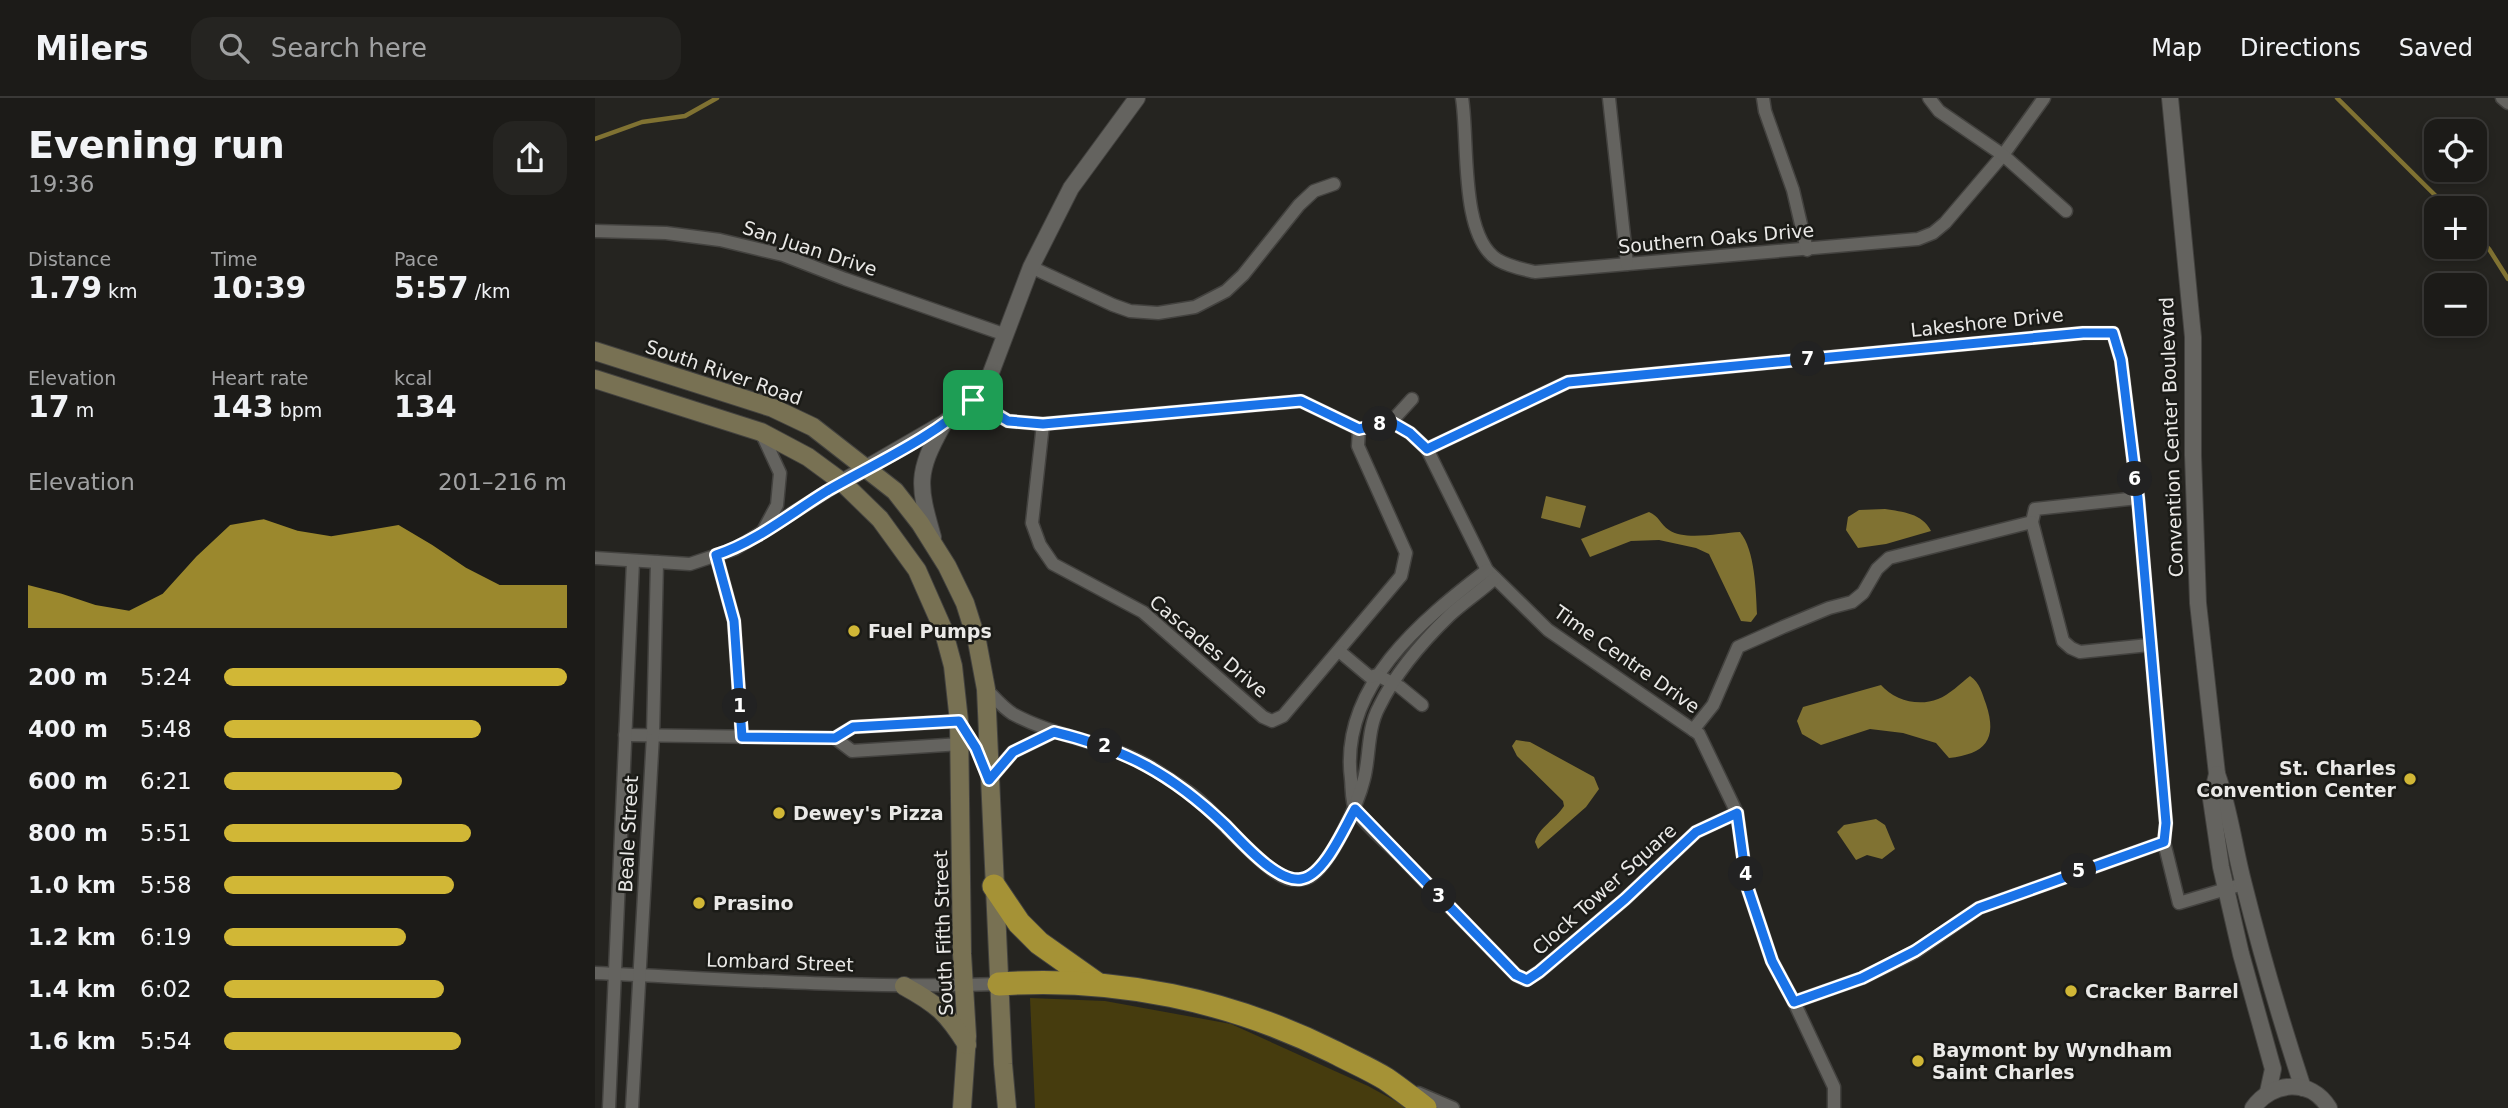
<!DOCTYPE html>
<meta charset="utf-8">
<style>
:root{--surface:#1c1b18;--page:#252421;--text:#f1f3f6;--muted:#a0a1a2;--line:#3a3937;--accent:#d1b736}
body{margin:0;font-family:"DejaVu Sans",sans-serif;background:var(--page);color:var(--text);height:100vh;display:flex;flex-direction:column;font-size:26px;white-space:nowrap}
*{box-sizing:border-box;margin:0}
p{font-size:23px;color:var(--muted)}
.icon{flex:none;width:38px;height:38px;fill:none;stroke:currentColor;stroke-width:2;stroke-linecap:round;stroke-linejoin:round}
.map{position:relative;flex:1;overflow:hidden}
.sheet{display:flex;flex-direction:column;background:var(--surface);width:595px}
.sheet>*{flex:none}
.buttons{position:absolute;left:1829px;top:21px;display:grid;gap:14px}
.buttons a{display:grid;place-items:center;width:63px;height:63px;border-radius:14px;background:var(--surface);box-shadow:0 4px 10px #0003,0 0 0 2px var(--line);font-size:35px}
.pin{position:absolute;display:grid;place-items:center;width:60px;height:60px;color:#fff;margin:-30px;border-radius:14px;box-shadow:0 4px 10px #0006}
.km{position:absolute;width:35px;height:35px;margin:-18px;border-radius:50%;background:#222;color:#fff;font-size:19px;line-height:35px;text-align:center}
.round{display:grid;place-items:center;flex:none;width:74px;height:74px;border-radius:21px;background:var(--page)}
.summary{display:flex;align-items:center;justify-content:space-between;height:119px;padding:0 28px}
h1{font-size:38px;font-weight:700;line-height:52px}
.figures{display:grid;grid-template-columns:repeat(3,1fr);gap:10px;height:119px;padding:7px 28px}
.figures div{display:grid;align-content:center}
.figures b{font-size:30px;font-weight:700}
.figures small{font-size:19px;font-weight:400}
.figures p{font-size:19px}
.chart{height:196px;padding:14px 28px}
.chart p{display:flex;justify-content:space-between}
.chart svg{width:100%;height:126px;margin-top:7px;fill:var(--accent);opacity:.7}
ul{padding:0 28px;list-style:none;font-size:23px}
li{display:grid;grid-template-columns:112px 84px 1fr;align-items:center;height:52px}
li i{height:18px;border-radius:9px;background:var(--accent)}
header{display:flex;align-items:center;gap:42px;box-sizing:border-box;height:98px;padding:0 35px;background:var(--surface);border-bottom:2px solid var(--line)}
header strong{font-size:33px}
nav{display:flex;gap:38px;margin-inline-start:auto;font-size:24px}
.search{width:490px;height:63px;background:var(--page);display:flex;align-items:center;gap:18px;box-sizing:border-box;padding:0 24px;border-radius:21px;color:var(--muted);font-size:26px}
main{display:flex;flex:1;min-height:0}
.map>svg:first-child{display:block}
.green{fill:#463c0e}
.water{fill:#807232}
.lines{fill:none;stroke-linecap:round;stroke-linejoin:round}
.stream{stroke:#807232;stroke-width:4.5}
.minor-casing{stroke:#43423f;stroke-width:15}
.tertiary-casing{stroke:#43423f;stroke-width:18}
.secondary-casing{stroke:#43423f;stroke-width:20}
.motorway-casing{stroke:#43423f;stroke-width:25}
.minor{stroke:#64635f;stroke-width:12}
.tertiary{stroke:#64635f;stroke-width:16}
.secondary{stroke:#787153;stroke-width:18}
.motorway{stroke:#a59236;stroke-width:23}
.route-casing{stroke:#fff;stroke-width:14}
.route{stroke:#1a73e8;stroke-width:9}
.poi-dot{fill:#d1b736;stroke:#1b1b17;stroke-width:2.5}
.labels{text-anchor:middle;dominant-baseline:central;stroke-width:5;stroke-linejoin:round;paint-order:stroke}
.street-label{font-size:19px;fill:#eae9e7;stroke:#1b1b17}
.poi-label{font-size:19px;font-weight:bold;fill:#eae9e7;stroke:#1b1b17;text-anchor:start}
</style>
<header>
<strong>Milers</strong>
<div class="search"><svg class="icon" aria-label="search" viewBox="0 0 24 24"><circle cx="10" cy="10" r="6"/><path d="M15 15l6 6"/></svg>Search here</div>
<nav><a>Map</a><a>Directions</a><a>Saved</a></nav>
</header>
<main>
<section class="sheet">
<div class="summary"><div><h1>Evening run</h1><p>19:36</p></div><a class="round"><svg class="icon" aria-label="share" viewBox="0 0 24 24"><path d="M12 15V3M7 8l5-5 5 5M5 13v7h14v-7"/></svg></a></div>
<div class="figures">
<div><p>Distance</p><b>1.79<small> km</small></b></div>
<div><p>Time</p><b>10:39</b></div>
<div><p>Pace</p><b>5:57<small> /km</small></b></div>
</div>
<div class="figures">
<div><p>Elevation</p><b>17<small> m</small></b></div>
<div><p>Heart rate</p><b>143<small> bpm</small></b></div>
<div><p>kcal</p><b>134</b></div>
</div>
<div class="chart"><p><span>Elevation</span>201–216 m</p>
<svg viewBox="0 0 160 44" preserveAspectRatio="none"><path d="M0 44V29L10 32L20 36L30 38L40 32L50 19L60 8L70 6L80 10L90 12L100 10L110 8L120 15L130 23L140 29L150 29L160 29V44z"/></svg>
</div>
<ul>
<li><b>200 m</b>5:24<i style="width:100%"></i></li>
<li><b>400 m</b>5:48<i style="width:75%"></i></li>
<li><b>600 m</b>6:21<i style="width:52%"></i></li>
<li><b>800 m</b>5:51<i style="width:72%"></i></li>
<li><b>1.0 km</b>5:58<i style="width:67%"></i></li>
<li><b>1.2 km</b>6:19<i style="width:53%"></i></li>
<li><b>1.4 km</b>6:02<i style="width:64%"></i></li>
<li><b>1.6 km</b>5:54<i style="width:69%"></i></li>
</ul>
</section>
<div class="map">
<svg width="1913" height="1010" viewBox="0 0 1913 1010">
<rect width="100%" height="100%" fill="#252420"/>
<!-- green -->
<path class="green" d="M435,900L510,903L636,926L773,988L813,1010H440Z"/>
<!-- water -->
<g class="water">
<path d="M951,398L991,408L985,430L946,420Z"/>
<path d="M1290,411C1308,414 1327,415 1336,433L1291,446L1263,450L1251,432L1253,419L1264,412Z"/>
<path d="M1054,414C1064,418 1065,426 1074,432C1089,443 1126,435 1145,434C1160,452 1161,493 1162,516L1156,524L1146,523L1114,456L1101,450L1064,442L1036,443L995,459L986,441Z"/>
<path d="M1375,578C1385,585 1387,595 1391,606C1403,642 1390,656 1354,660L1341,645L1308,635L1275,631L1226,647L1207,636L1202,623L1208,609L1286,587C1299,602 1323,609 1343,601C1354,597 1366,585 1375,578Z"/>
<path d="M921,642L935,644L999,679L1004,691L991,709L943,751L940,744C944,729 960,722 969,708L968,703L922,658L917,648Z"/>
<path d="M1281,721L1290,727L1300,751L1287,761L1272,757L1261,762L1242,734L1249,727Z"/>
</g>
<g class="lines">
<!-- stream -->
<g class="stream">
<path d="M1742,0L1853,110"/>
<path d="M0,41L47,24L90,18L122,0"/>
<path d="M1880,136L1894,151L1913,181"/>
</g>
<!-- minor casing -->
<g class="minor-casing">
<g id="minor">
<path d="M867,0C874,42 864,138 903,162C915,169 927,171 940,174L1323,141L1338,135L1350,125L1408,57L1449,0"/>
<path d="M1014,0L1032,166"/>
<path d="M1168,0L1170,13L1198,92L1212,152"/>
<path d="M1334,0L1344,13L1408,57L1471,113"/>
<path d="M1907,0L1913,5"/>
<path d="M0,133L71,135L125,142L188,157L250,181L411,237"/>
<path d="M436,169L518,207L535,213L563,215L600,209L631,193L648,177L704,107L719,93L739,86"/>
<path d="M378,302L413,323L448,326L706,303L764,331L796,324"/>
<path d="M796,324L815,335L832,351L892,472L953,532L1104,636L1142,715L1152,788L1177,863L1199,904L1239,989V1010"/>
<path d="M796,324L817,301"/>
<path d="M448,326L437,425L445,447L458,466L548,514L668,619L677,623L688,618L806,478L811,455L763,348L764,331"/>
<path d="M166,334L185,375L182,407L168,433"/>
<path d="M832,351L973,284L1488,235H1518L1526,262L1543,400L1571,725L1569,744L1584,805L1648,786"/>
<path d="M1543,400L1440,411L1437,424L1468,543L1476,550L1485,554L1554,547"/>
<path d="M121,457L139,523L147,639"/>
<path d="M0,460L95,466L140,451L247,384"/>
<path d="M892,472C827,522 744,589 756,681C757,690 756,705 761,713C771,728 796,748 809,762C847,801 884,839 921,877L931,882L944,874L1030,801L1101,734L1142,715"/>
<path d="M744,553L775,579L782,577L805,589L827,607"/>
<path d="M391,591C399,599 408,610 418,616C466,642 520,644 565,675C578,684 593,692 604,702C624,720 669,772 691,780C698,783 710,782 716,778C737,763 763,706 769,681C775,658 772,631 784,609C800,576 828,543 855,517C869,504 886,493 900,480"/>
<path d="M1098,632L1118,607L1143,549L1188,529L1234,510L1257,504L1268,495L1282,471L1294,460L1437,424"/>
<path d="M30,637L240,640L258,629L364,623"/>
<path d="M240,640L257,653L366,646"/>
<path d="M394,682L418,654L459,634"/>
<path d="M0,875C135,881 269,891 404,886"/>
<path d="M1199,904L1267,880L1320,854L1384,810L1569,744"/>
<path d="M823,995L858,1010"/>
<path d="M14,1010L38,463"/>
<path d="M37,1010L58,637L62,464"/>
</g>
</g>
<!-- tertiary casing -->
<g class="tertiary-casing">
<g id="tertiary">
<path d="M1575,0L1598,239V357L1603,505L1622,676C1635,712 1639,750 1649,787C1666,855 1686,923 1708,990"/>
<path d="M247,384L349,325L378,302L394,280L436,169L476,90L542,0"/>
<path d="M338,439C323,387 321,375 348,327"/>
<path d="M1622,676L1616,701L1626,769L1646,856L1678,971L1673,994"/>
<path d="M1658,1010C1677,983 1716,980 1734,1010"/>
</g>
</g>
<!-- secondary casing -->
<g class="secondary-casing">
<g id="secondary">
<path d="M0,253L178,310L218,329L300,393L325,425L352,468L370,505L382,543L391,591L408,966L412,1010"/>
<path d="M0,281L166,334L213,359L247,384L285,421L322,472L348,531L358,568L364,623L367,856L372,938L367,1010"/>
<path d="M309,888C342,906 352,915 372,947"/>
</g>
</g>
<!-- motorway casing -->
<g class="motorway-casing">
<g id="motorway">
<path d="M399,788L424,825L444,845L502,886"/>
<path d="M404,886C521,878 635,902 739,954C756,963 775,971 791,981C804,990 817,1000 830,1010"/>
</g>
</g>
<!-- minor -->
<use href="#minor" class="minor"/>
<!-- tertiary -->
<use href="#tertiary" class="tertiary"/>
<!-- secondary -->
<use href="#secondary" class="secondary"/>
<!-- motorway -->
<use href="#motorway" class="motorway"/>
</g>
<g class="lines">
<!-- route casing -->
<g class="route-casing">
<path id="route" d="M1488,235H1518L1526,262L1543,400L1571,725L1569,744L1384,810L1320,853L1267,880L1199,904L1177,863L1152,788L1142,715L1101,734L1030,801L944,874L932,882L921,877L760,711C749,730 729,778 706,781C682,785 646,743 630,727C577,676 530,651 459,634L418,654L394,682L381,650L364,623L258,629L240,640L147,639L139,523L121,457C161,444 196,415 232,393C279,366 339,339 378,302L413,323L448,326L706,303L764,331L796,324L815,335L832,351L973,284Z"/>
</g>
<!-- route -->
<use href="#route" class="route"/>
</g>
<!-- markers -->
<g class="poi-dot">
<circle cx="259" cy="533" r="7"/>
<circle cx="1815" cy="681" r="7"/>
<circle cx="184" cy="715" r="7"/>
<circle cx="104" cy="805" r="7"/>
<circle cx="1476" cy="893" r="7"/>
<circle cx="1323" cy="963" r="7"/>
</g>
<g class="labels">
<!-- street labels -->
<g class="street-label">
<text transform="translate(1121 140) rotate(-5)">Southern Oaks Drive</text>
<text transform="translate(215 150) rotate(18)">San Juan Drive</text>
<text transform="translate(1392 224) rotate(-6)">Lakeshore Drive</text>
<text transform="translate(129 274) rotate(19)">South River Road</text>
<text transform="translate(1576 339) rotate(-92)">Convention Center Boulevard</text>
<text transform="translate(614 548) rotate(40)">Cascades Drive</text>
<text transform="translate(1032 561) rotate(35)">Time Centre Drive</text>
<text transform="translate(33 736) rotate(-87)">Beale Street</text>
<text transform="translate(1009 791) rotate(-42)">Clock Tower Square</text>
<text transform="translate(348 835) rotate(-92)">South Fifth Street</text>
<text transform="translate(185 864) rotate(2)">Lombard Street</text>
</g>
<!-- poi labels -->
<g class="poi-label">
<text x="273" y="533">Fuel Pumps</text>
<text x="1801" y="670" text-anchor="end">St. Charles<tspan x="1801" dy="22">Convention Center</tspan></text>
<text x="198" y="715">Dewey's Pizza</text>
<text x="118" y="805">Prasino</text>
<text x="1490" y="893">Cracker Barrel</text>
<text x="1337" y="952">Baymont by Wyndham<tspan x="1337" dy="22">Saint Charles</tspan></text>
</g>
</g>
</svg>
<div class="buttons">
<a><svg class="icon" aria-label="locate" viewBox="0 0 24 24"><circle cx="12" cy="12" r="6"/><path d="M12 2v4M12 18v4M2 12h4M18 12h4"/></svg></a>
<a>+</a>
<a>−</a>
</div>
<div class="pin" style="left:378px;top:302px;background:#1e9e55"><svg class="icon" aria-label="arrive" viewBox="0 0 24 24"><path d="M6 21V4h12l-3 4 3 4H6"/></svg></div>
<b class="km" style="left:145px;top:608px">1</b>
<b class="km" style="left:510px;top:648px">2</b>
<b class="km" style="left:844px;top:798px">3</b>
<b class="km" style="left:1151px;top:776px">4</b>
<b class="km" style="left:1484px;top:773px">5</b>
<b class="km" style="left:1540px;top:381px">6</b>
<b class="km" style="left:1213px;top:261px">7</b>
<b class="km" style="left:785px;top:326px">8</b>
</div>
</main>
